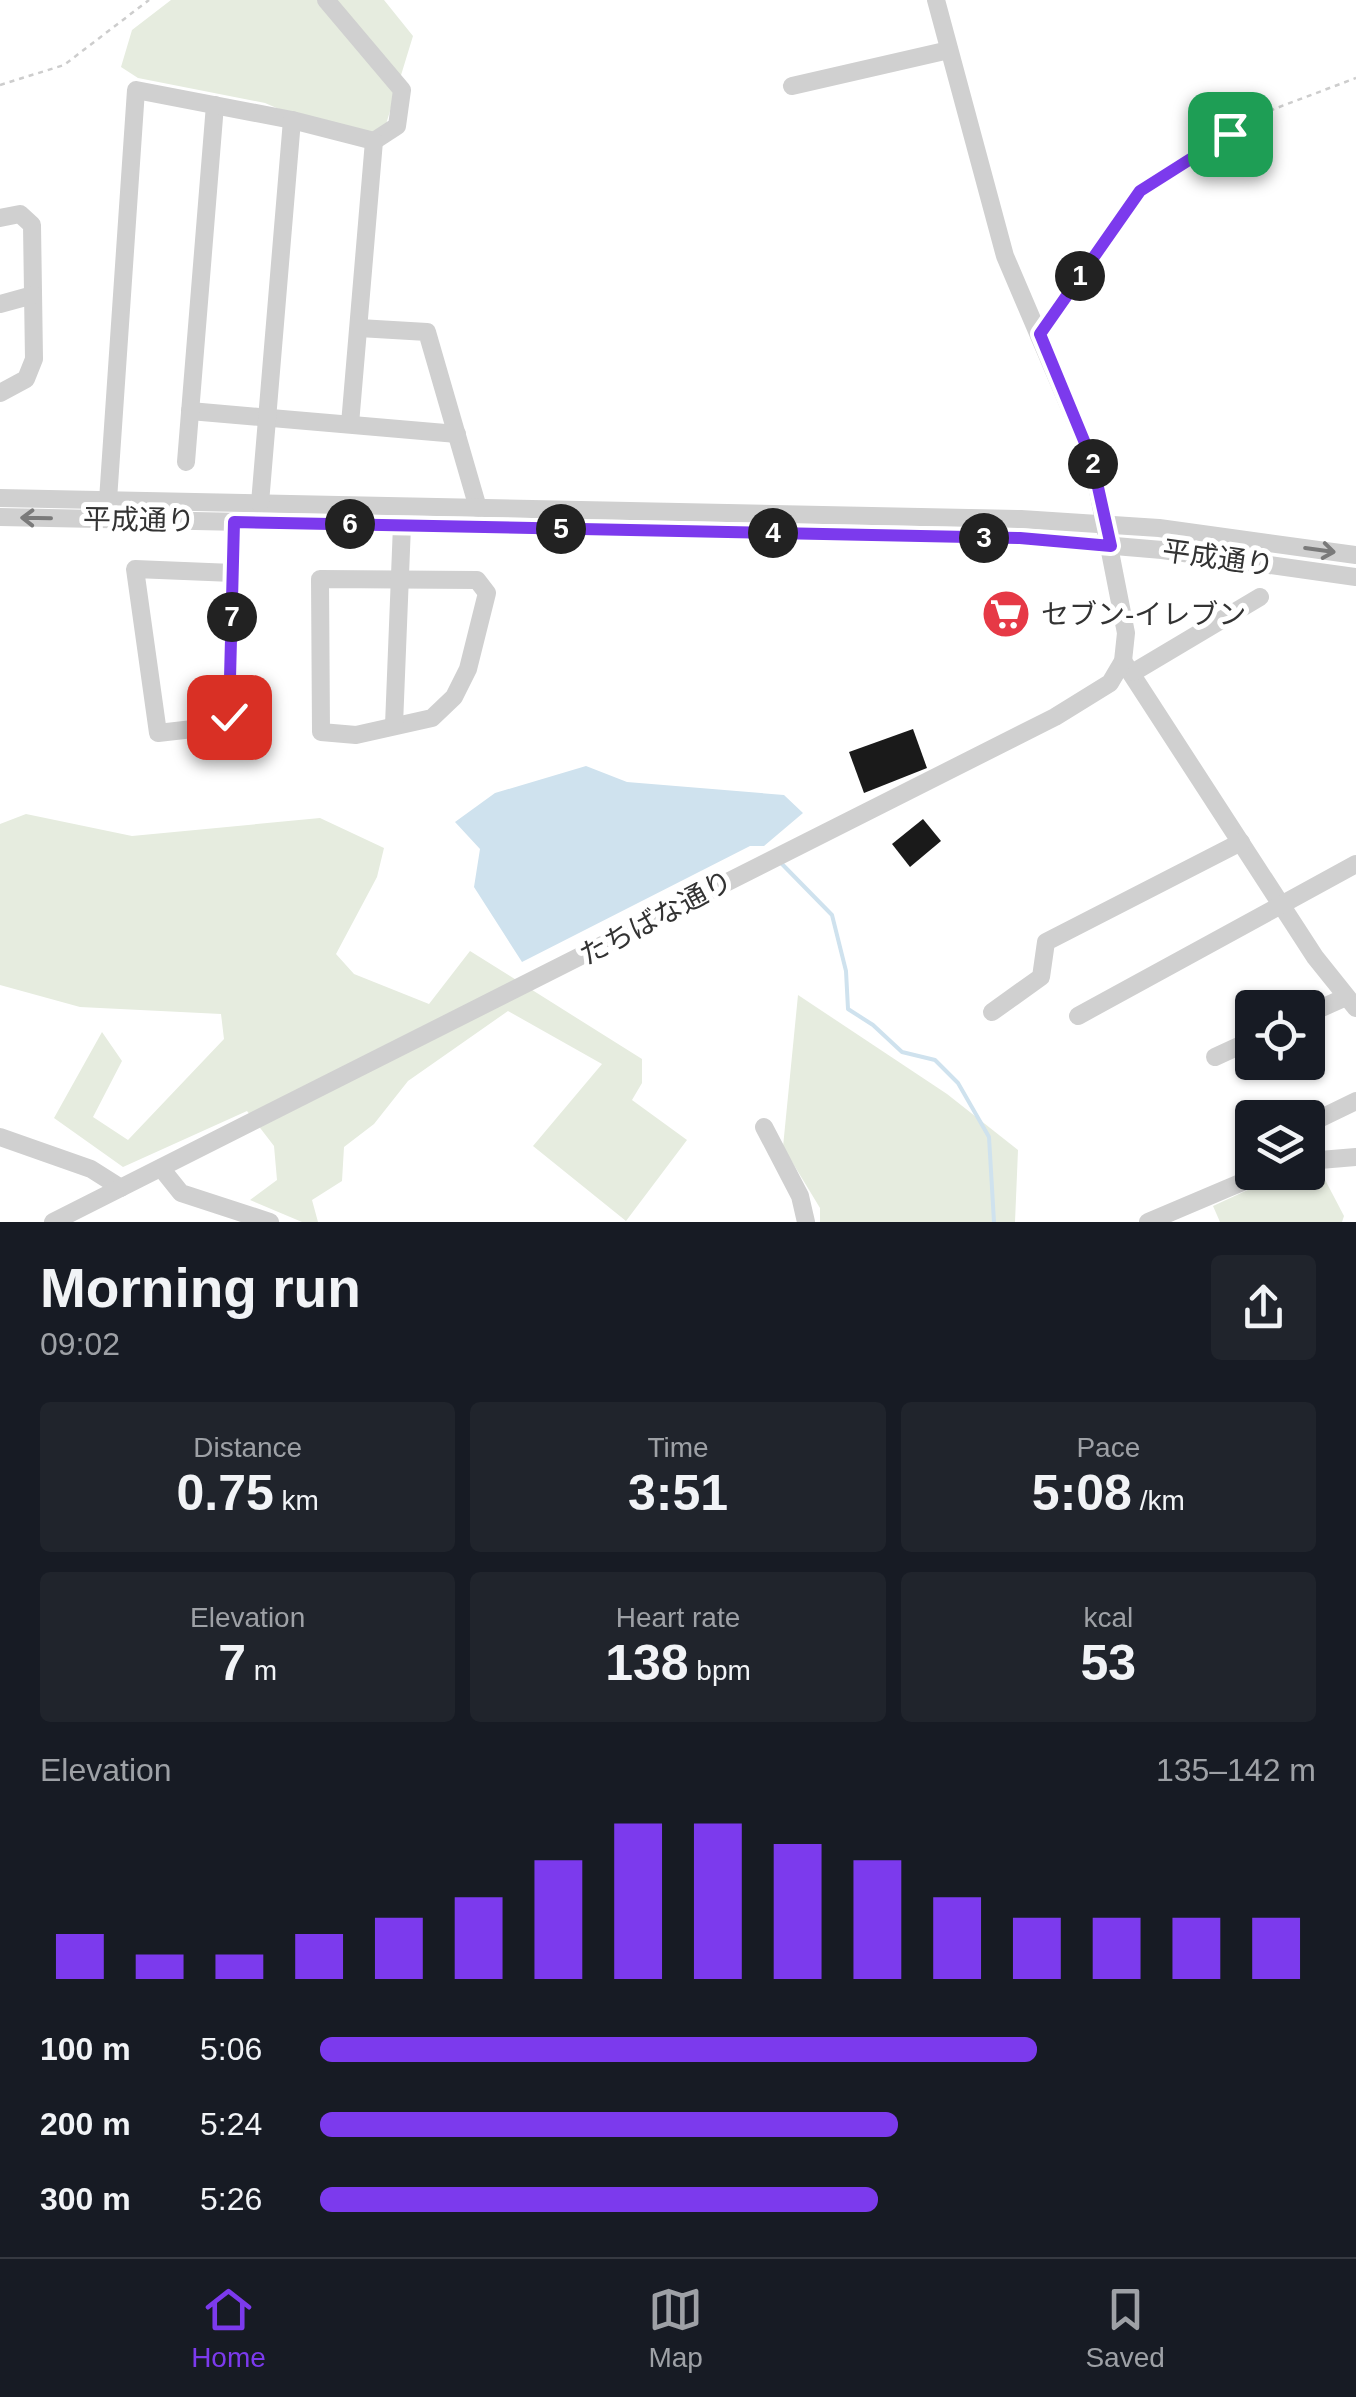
<!DOCTYPE html>
<meta charset="utf-8">
<style>
:root{--surface:#171b24;--page:#20242c;--text:#f1f3f6;--muted:#9ea1a6;--line:#363941;--accent:#7c3aed}
body{margin:0;font-family:Arial,"Noto Sans JP",sans-serif;background:var(--page);color:var(--text);height:100vh;display:flex;flex-direction:column;font-size:38px;white-space:nowrap}
*{box-sizing:border-box;margin:0}
p{font-size:32px;color:var(--muted)}
.icon{flex:none;width:55px;height:55px;fill:none;stroke:currentColor;stroke-width:2;stroke-linecap:round;stroke-linejoin:round}
.map{position:relative;height:1222px;overflow:hidden}
.side{display:flex;flex-direction:column;background:var(--surface);flex:1}
.side>*{flex:none}
.controls{position:absolute;left:1235px;top:990px;display:grid;gap:20px}
.controls a{display:grid;place-items:center;width:90px;height:90px;border-radius:10px;background:var(--surface);box-shadow:0 2px 8px #0004;font-size:50px}
.pin{position:absolute;display:grid;place-items:center;width:85px;height:85px;color:#fff;margin:-42px;border-radius:20px;box-shadow:0 5px 15px #0006}
.km{position:absolute;width:50px;height:50px;margin:-25px;border-radius:50%;background:#222;color:#fff;font-size:28px;line-height:50px;text-align:center}
.round{display:grid;place-items:center;flex:none;width:105px;height:105px;border-radius:10px;background:var(--page)}
.head{display:flex;align-items:center;justify-content:space-between;height:170px;padding:0 40px}
h1{font-size:55px;font-weight:600;line-height:75px}
.metrics{display:grid;grid-template-columns:repeat(3,1fr);gap:15px;height:170px;padding:10px 40px}
.metrics div{display:grid;align-content:center;border-radius:10px;background:var(--page);text-align:center}
.metrics b{font-size:50px;font-weight:600}
.metrics small{font-size:28px;font-weight:400}
.metrics p{font-size:28px}
.chart{height:280px;padding:20px 40px}
.chart p{display:flex;justify-content:space-between}
.chart svg{width:100%;height:180px;margin-top:10px;stroke:var(--accent);stroke-width:6}
ul{padding:0 40px;list-style:none;font-size:32px}
li{display:grid;grid-template-columns:160px 120px 1fr;align-items:center;height:75px}
li i{height:25px;border-radius:12px;background:var(--accent)}
.dock{display:flex;justify-content:space-around;align-items:center;height:140px;border-top:2px solid var(--line);background:var(--surface);font-size:28px;color:var(--muted)}
.dock a{display:grid;justify-items:center;gap:5px}
.dock .active{color:var(--accent)}
.map>svg:first-child{display:block}
.green{fill:#e6ecdf}
.water{fill:#cfe2ee}
.lines{fill:none;stroke-linecap:round;stroke-linejoin:round}
.stream{stroke:#cfe2ee;stroke-width:4}
.building{fill:#1a1a1a}
.path{stroke:#cdcdcd;stroke-width:2.5;stroke-dasharray:5 5;stroke-linecap:butt}
.minor{stroke:#d0d0d0;stroke-width:18}
.oneway{stroke:#7a7a7a}
.route-casing{stroke:#fff;stroke-width:20}
.route{stroke:#7c3aed;stroke-width:12}
.labels{text-anchor:middle;dominant-baseline:central;stroke-width:10;stroke-linejoin:round;paint-order:stroke}
.street-label{font-size:28px;fill:#333;stroke:#fff}
.poi-label{font-size:28px;fill:#333;stroke:#fff;text-anchor:start}
</style>
<div class="map">
<svg width="1356" height="1222" viewBox="0 0 1356 1222">
<rect width="100%" height="100%" fill="#fff"/>
<!-- green -->
<g class="green">
<path d="M171,0H384L413,36L383,134L321,127L265,103L138,78L121,67L132,30Z"/>
<path d="M26,814L132,836L320,818L384,848L377,877L336,954L354,974L429,1004L470,951L642,1059V1083L632,1100L687,1140L626,1221L533,1146L602,1064L508,1011L408,1081L374,1124L344,1147L342,1181L312,1200L318,1222H302L250,1200L277,1180L274,1146L247,1111L123,1167L54,1118L102,1032L122,1061L93,1117L128,1140L224,1039L221,1014L80,1007L0,985V824Z"/>
<path d="M798,995L947,1094L1018,1150L1015,1222H820V1208L783,1147Z"/>
<path d="M1321,1172L1344,1216L1342,1222H1220L1213,1206L1278,1176Z"/>
</g>
<!-- water -->
<path class="water" d="M586,766L627,782L784,795L803,813L764,846H750L522,962L474,887L480,849L455,822L495,793Z"/>
<g class="lines">
<!-- stream -->
<path class="stream" d="M781,863L832,915L846,971L848,1009L873,1025L902,1052L935,1060L958,1083L989,1137L994,1222"/>
</g>
<!-- building -->
<g class="building">
<path d="M995,594L1014,596L1011,636L992,634Z"/>
<path d="M913,729L927,768L864,793L849,752Z"/>
<path d="M923,819L941,841L910,867L892,844Z"/>
</g>
<g class="lines">
<!-- path -->
<g class="path">
<path d="M0,85L64,65L149,0"/>
<path d="M1049,320L1140,191L1274,109L1356,78"/>
</g>
<!-- minor -->
<g class="minor">
<path d="M326,0L402,90L397,126L374,141"/>
<path d="M792,86L949,50"/>
<path d="M0,218L20,214L32,225L34,359L26,379L0,393"/>
<path d="M0,304L33,295"/>
<path d="M359,328L427,332L478,508"/>
<path d="M190,411L457,434"/>
<path d="M186,462L215,105"/>
<path d="M0,498L1021,519L1159,528L1356,555"/>
<path d="M108,500L136,90L292,120L374,141L350,424"/>
<path d="M260,503L292,120"/>
<path d="M0,517L1020,538L1162,550L1356,577"/>
<path d="M233,573L135,569L158,733L219,726L229,717L234,522"/>
<path d="M320,579L477,580L487,593L468,669L454,697L432,718L356,735L321,732Z"/>
<path d="M1123,661L1315,957L1356,1008"/>
<path d="M1134,672L1260,597"/>
<path d="M394,725L402,525"/>
<path d="M992,1012L1041,977L1046,942L1241,842"/>
<path d="M1308,1014L1346,997"/>
<path d="M1078,1016L1356,864"/>
<path d="M1215,1057L1252,1040"/>
<path d="M1319,1119L1356,1101"/>
<path d="M764,1127L800,1196L806,1222"/>
<path d="M0,1137L91,1169L121,1188"/>
<path d="M1308,1161L1356,1157"/>
<path d="M161,1168L181,1193L270,1222"/>
<path d="M53,1222L1055,717L1110,683L1123,661L1126,633L1092,460L1005,256L936,0"/>
<path d="M1148,1222L1266,1172"/>
</g>
</g>
<!-- one-way arrows -->
<defs><path id="oneway-shaft" d="M-6 0H5M1.5-3L5.5 0L1.5 3" fill="none" stroke-width="1.6" stroke-linecap="round" stroke-linejoin="round" transform="scale(2.5)"/></defs>
<g class="oneway">
<use href="#oneway-shaft" transform="translate(36 518) rotate(-179)"/>
<use href="#oneway-shaft" transform="translate(1320 550) rotate(8)"/>
</g>
<g class="lines">
<!-- route casing -->
<g class="route-casing">
<path id="route" d="M229,717L234,522L1020,538L1111,546L1092,460L1040,334L1140,191L1230,134"/>
</g>
<!-- route -->
<use href="#route" class="route"/>
</g>
<!-- icons -->
<defs>
<g id="supermarket-disc" transform="scale(2.5)"><circle r="9.5" fill="#e63946" stroke="#fff"/><path d="M-6-5.5h2.5l.6 2H6L4.5 2H-2.5L-4.4-4H-6ZM-1.5 3.2a1.3 1.3 0 1 0 .1 0ZM3 3.2a1.3 1.3 0 1 0 .1 0Z" fill="#fff"/></g>
</defs>
<g fill-rule="evenodd">
<use href="#supermarket-disc" x="1006" y="614"/>
</g>
<g class="labels">
<!-- street labels -->
<g class="street-label">
<text transform="translate(139 520) rotate(1)">平成通り</text>
<text transform="translate(1218 558) rotate(8)">平成通り</text>
<text transform="translate(656 918) rotate(-28)">たちばな通り</text>
</g>
<!-- poi labels -->
<g class="poi-label">
<text x="1041" y="614">セブン-イレブン</text>
</g>
</g>
</svg>
<div class="controls">
<a><svg class="icon" aria-label="locate" viewBox="0 0 24 24"><circle cx="12" cy="12" r="6"/><path d="M12 2v4M12 18v4M2 12h4M18 12h4"/></svg></a>
<a><svg class="icon" aria-label="layers" viewBox="0 0 24 24"><path d="M12 4l9 5-9 5-9-5zM3 14l9 5 9-5"/></svg></a>
</div>
<div class="pin" style="left:1230px;top:134px;background:#1e9e55"><svg class="icon" aria-label="arrive" viewBox="0 0 24 24"><path d="M6 21V4h12l-3 4 3 4H6"/></svg></div>
<div class="pin" style="left:229px;top:717px;background:#d93025"><svg class="icon" aria-label="check" viewBox="0 0 24 24"><path d="M5 12l5 5 9-10"/></svg></div>
<b class="km" style="left:1080px;top:276px">1</b>
<b class="km" style="left:1093px;top:464px">2</b>
<b class="km" style="left:984px;top:538px">3</b>
<b class="km" style="left:773px;top:533px">4</b>
<b class="km" style="left:561px;top:529px">5</b>
<b class="km" style="left:350px;top:524px">6</b>
<b class="km" style="left:232px;top:617px">7</b>
</div>
<section class="side">
<div class="head"><div><h1>Morning run</h1><p>09:02</p></div><a class="round"><svg class="icon" aria-label="share" viewBox="0 0 24 24"><path d="M12 15V3M7 8l5-5 5 5M5 13v7h14v-7"/></svg></a></div>
<div class="metrics">
<div><p>Distance</p><b>0.75<small> km</small></b></div>
<div><p>Time</p><b>3:51</b></div>
<div><p>Pace</p><b>5:08<small> /km</small></b></div>
</div>
<div class="metrics">
<div><p>Elevation</p><b>7<small> m</small></b></div>
<div><p>Heart rate</p><b>138<small> bpm</small></b></div>
<div><p>kcal</p><b>53</b></div>
</div>
<div class="chart"><p><span>Elevation</span>135–142 m</p>
<svg viewBox="0 0 160 44" preserveAspectRatio="none"><path d="M5 44V33M15 44V38M25 44V38M35 44V33M45 44V29M55 44V24M65 44V15M75 44V6M85 44V6M95 44V11M105 44V15M115 44V24M125 44V29M135 44V29M145 44V29M155 44V29"/></svg>
</div>
<ul>
<li><b>100 m</b>5:06<i style="width:72%"></i></li>
<li><b>200 m</b>5:24<i style="width:58%"></i></li>
<li><b>300 m</b>5:26<i style="width:56%"></i></li>
</ul>
</section>
<nav class="dock">
<a class="active"><svg class="icon" aria-label="home" viewBox="0 0 24 24"><path d="M3 11l9-7 9 7M6 9v11h12V9"/></svg>Home</a>
<a><svg class="icon" aria-label="map" viewBox="0 0 24 24"><path d="M3 6l6-2 6 2 6-2v14l-6 2-6-2-6 2zM9 4v14M15 6v14"/></svg>Map</a>
<a><svg class="icon" aria-label="saved" viewBox="0 0 24 24"><path d="M7 4h10v16l-5-4-5 4z"/></svg>Saved</a>
</nav>
